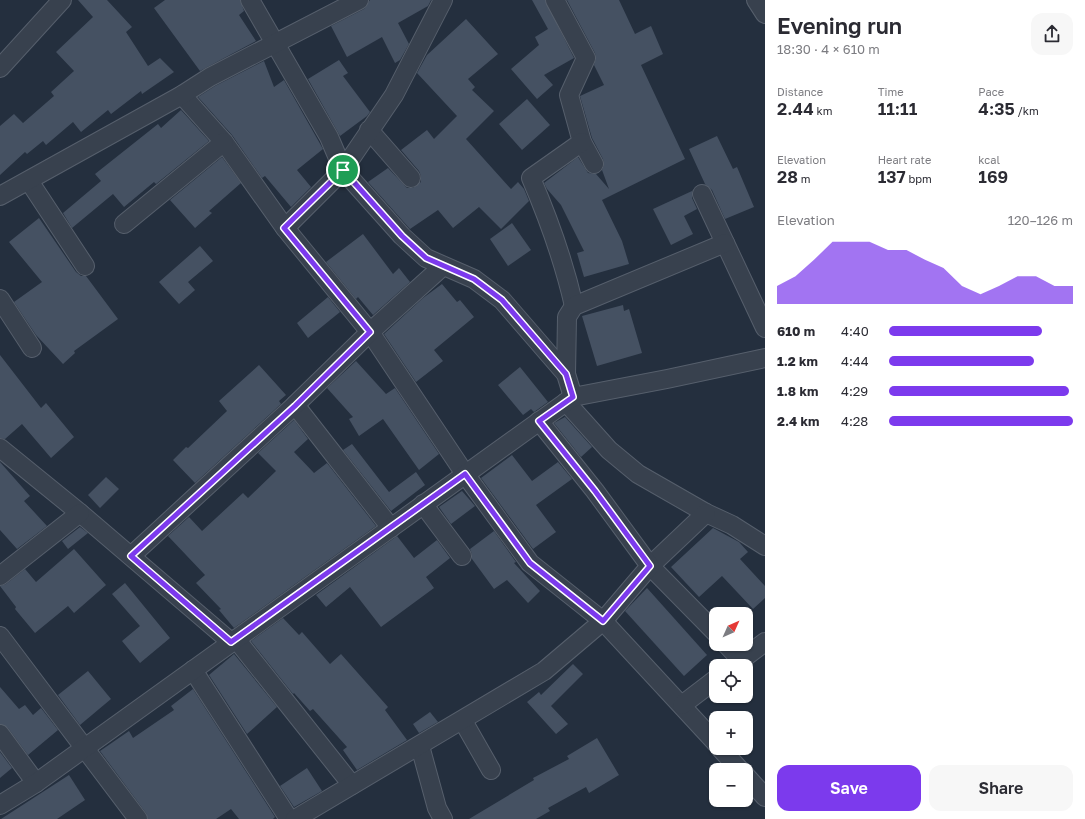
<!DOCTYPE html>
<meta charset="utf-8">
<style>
:root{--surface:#fff;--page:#f7f7f7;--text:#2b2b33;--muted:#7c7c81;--accent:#7c3aed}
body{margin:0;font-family:"Golos Text",sans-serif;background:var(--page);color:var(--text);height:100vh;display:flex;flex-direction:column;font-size:15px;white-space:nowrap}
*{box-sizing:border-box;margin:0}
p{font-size:13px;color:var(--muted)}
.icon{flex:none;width:22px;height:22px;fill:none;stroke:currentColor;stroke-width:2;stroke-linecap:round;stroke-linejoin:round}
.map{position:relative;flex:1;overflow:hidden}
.panel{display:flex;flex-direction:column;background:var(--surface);width:320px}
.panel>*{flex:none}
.needle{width:26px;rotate:45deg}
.tools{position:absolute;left:709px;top:607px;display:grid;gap:8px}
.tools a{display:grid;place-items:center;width:44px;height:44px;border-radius:8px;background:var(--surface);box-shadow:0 1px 3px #0004;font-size:20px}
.pin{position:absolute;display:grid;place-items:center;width:34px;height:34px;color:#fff;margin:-17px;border:2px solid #fff;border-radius:50%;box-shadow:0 1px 4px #0007}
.round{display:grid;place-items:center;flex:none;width:42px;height:42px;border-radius:12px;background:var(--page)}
.headline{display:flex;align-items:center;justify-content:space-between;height:68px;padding:0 12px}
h1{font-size:22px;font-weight:600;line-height:30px}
.metrics{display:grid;grid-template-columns:repeat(3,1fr);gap:6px;height:68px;padding:4px 12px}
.metrics div{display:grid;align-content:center}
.metrics b{font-size:17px;font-weight:600}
.metrics small{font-size:11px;font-weight:400}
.metrics p{font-size:11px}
.chart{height:112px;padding:8px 12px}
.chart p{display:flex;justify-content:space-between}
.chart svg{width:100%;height:72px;margin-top:4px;fill:var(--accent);opacity:.7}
.cta{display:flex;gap:8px;margin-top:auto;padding:8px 12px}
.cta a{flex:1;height:46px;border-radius:12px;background:var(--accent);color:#fff;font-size:16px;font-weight:600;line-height:46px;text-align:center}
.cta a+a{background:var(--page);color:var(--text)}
ul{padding:0 12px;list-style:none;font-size:13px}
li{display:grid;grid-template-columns:64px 48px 1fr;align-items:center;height:30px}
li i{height:10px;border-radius:5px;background:var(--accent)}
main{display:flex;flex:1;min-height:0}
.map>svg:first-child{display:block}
.building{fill:#455162}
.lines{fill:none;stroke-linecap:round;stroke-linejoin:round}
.street-casing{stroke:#565f6c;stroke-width:20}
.street{stroke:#38414e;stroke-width:18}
.route-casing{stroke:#fff;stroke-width:8}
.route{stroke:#7c3aed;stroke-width:5}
</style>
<main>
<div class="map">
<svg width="765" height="819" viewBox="0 0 765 819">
<rect width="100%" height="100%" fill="#242f3e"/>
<!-- building -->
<g class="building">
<path d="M78,0H107L132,27L126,32L148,66L160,58L174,72L142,94L141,91L111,114L108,110L81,132L73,122L46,145L43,141L27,154L25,152L0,175V126L14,114L23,123L54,96L51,92L74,71L56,52L93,17Z"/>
<path d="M165,0H240L244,11L239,15L256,41L200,71L154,8Z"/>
<path d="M370,0H431L428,6L398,23L409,44L400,60L395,63L382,37L347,57L331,26L364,9Z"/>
<path d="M532,0H545L574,58L544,75L553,85L537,99L511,69L539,45L535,37L548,29Z"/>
<path d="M567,0H619L635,34L651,26L663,54L641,65L685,159L602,200L622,241L629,264L584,277L577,253L584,251L561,205L547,189L544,183L578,157L588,173L596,174L609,189L602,170L604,165L603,159L592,138L580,96L604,85L594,65L596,58L595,53Z"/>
<path d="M466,19L498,54L468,79L475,87L472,90L494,111L466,139L511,189L518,182L524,189L529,201L501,229L479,207L453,228L438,210L410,229L368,182L388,168L407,188H413L421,182V176L419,171L401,150L427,130L434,139L457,116L417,73L427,55Z"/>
<path d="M339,60L348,73L343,76L370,112L367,116L340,136L308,79Z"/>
<path d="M264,61L274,87L284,80L323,149L297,170L311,187L291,207L265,176L262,178L232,135L198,97L215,86Z"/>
<path d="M527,99L550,125L522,150L499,124Z"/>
<path d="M181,110L209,141L156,184L154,182L124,207L113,194L72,228L63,213L101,181L95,174L158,124L161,128Z"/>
<path d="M717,136L733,169L737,167L754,207L725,219L712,190L705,184L689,149Z"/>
<path d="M222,157L241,183L209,211L212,213L195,228L170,200Z"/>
<path d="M692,191V198L697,209L684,216L693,234L671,245L653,209Z"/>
<path d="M39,218L76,272L81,276H86L118,319L74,351L75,353L63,364L36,335L14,302L42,282L9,242Z"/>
<path d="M512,223L531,250L508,266L490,239Z"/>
<path d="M363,234L393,274L399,268L410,282L373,315L358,297L356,299L326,262Z"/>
<path d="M200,246L213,261L188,282L195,290L179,304L159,282Z"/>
<path d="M442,284L457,302L460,300L474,317L434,350L443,361L416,382L384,334L423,298Z"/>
<path d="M328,297L340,312L308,338L297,323Z"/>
<path d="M623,305L624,311L629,309L642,353L597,366L582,316Z"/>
<path d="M0,355L41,408L46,403L74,437L51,458L22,424L5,439L0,438Z"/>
<path d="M356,361L386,394L395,388L439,454L419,470L383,419L359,436L349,419L353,417L327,388Z"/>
<path d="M259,365L286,395L279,401L281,404L195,483L173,460L186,447L188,448L227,411L219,401Z"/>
<path d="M520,367L548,402L534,412L531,409L523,415L498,385Z"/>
<path d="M565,417L592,447L581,457L554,423Z"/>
<path d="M294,420L308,439L294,452L314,473L327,463L376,526L234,628L219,610L221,609L196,583L205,575L168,536L189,517L202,531L243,493L248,498L276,471L258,453Z"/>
<path d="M352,444L389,492L416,472L425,485L391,511L343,450Z"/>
<path d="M512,455L532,481L558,462L572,479L536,505L556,532L533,549L481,478Z"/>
<path d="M0,462L30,496L24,501L47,526L17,549L0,530Z"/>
<path d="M106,477L119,489L100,508L88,495Z"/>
<path d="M462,491L475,506L451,524L439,507Z"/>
<path d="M80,527L88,533L68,549L62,541Z"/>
<path d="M713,528L739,542L748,552L740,559L765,586V598L753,609L722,576L699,597L671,567Z"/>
<path d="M494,531L516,562L514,563L540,591L528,603L507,580L494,589L472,559V554L470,549Z"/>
<path d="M397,536L414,558L437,540L450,558L426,577L434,588L381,627L350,587L326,607L316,595Z"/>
<path d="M74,549L106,585L74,613L68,606L35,633L15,609L16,607L0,586L6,584L25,569L36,582Z"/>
<path d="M125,583L170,638L140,663L122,641L140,626L112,594Z"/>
<path d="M647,588L707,655L684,676L625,611Z"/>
<path d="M283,618L299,635L302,632L330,664L341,654L388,707L385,710L407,740L357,770L343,750L347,747L313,709L310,711L294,693L293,694L251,641Z"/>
<path d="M234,654L277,707L247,734L209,675Z"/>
<path d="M573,664L583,674L551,706L568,724L556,734L527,702L539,692L541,695Z"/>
<path d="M88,671L111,699L80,725L58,695Z"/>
<path d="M0,687L19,709L25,705L33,715L41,708L58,730L28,755L8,728L0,724Z"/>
<path d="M193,689L275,817L273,819H239L231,809L216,819H148L146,813L100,751L129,731L133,738L174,710L171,706Z"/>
<path d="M430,712L438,722L419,733L413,724Z"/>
<path d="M597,738L619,775L589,793L586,787L548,808L550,811L536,819H469L534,780L533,778L569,759L567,756Z"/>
<path d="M0,752L12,768L0,778Z"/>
<path d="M307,768L322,791L294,807L280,786Z"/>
<path d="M69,775L85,800L57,819H1Z"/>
</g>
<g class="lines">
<!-- street casing -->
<g class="street-casing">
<g id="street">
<path d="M250,0L329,137L343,170L402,236L426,258L474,279L502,300L566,374L573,397"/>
<path d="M555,0L586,58L569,95L582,142L594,164"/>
<path d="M756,0L765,14"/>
<path d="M0,68L62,0"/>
<path d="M182,95L224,142L285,228L370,332L465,474L530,563L603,621L716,743"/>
<path d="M369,130L411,178"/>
<path d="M29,181L85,266"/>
<path d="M702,194L765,328"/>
<path d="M0,196L182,95L210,77L359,0"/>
<path d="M124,224L224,142"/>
<path d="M285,228L343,170L394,95L443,0"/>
<path d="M0,299L32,348"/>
<path d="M574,306C564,262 549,220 531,178L582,142"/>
<path d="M566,374L567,317L574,306L725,243"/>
<path d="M566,402L609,450L638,474L706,513L732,525L765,546"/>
<path d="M295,405L391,528"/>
<path d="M0,448L80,513L231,642"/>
<path d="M423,504L462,556"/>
<path d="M706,513L650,566L716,633"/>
<path d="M131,556L295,405L370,332L443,266"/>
<path d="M0,576L80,513"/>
<path d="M0,636L138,819"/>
<path d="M236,639L352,785"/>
<path d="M726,644L741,660"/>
<path d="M733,666L765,642"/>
<path d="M193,670L289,819"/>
<path d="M682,705L716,679"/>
<path d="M463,721L491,770"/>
<path d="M0,734L36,783"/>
<path d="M420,746L437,808L443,819"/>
<path d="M720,748L740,770"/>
<path d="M746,776L765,797"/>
<path d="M0,805L36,783L573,397L667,379L765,358"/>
<path d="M295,819L544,671L603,621L650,566L595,491L539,421"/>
</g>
</g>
<!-- street -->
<use href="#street" class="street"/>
</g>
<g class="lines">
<!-- route casing -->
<g class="route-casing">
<path id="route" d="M343,170L402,236L426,258L474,279L502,300L566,374L573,397L539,421L595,491L650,566L603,621L530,563L465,474L231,642L131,556L295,406L370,332L284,228Z"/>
</g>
<!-- route -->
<use href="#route" class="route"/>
</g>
</svg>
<div class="tools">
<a><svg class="needle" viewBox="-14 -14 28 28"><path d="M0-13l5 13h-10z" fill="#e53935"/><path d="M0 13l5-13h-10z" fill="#7c7c81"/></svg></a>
<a><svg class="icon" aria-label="locate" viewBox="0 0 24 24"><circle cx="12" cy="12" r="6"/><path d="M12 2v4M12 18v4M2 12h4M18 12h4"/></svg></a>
<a>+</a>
<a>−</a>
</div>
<div class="pin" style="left:343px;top:170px;background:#1e9e55"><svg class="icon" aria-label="arrive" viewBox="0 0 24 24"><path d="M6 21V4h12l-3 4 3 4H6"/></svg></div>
</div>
<section class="panel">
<div class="headline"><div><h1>Evening run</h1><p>18:30 · 4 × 610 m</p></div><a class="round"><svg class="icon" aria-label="share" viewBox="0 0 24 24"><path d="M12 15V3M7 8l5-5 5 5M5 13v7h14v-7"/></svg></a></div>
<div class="metrics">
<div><p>Distance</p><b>2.44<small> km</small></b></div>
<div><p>Time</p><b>11:11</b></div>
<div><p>Pace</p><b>4:35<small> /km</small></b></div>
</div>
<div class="metrics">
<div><p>Elevation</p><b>28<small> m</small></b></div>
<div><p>Heart rate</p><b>137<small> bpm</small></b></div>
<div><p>kcal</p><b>169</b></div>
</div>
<div class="chart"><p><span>Elevation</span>120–126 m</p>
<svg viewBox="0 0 160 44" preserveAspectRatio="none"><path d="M0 44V33L10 27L20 17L30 6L40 6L50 6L60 11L70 11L80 17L90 22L100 33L110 38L120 33L130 27L140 27L150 33L160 33V44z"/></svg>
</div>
<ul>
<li><b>610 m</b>4:40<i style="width:83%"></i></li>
<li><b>1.2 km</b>4:44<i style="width:79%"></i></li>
<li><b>1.8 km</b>4:29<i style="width:98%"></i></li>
<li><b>2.4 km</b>4:28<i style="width:100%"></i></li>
</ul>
<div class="cta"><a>Save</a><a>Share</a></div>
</section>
</main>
